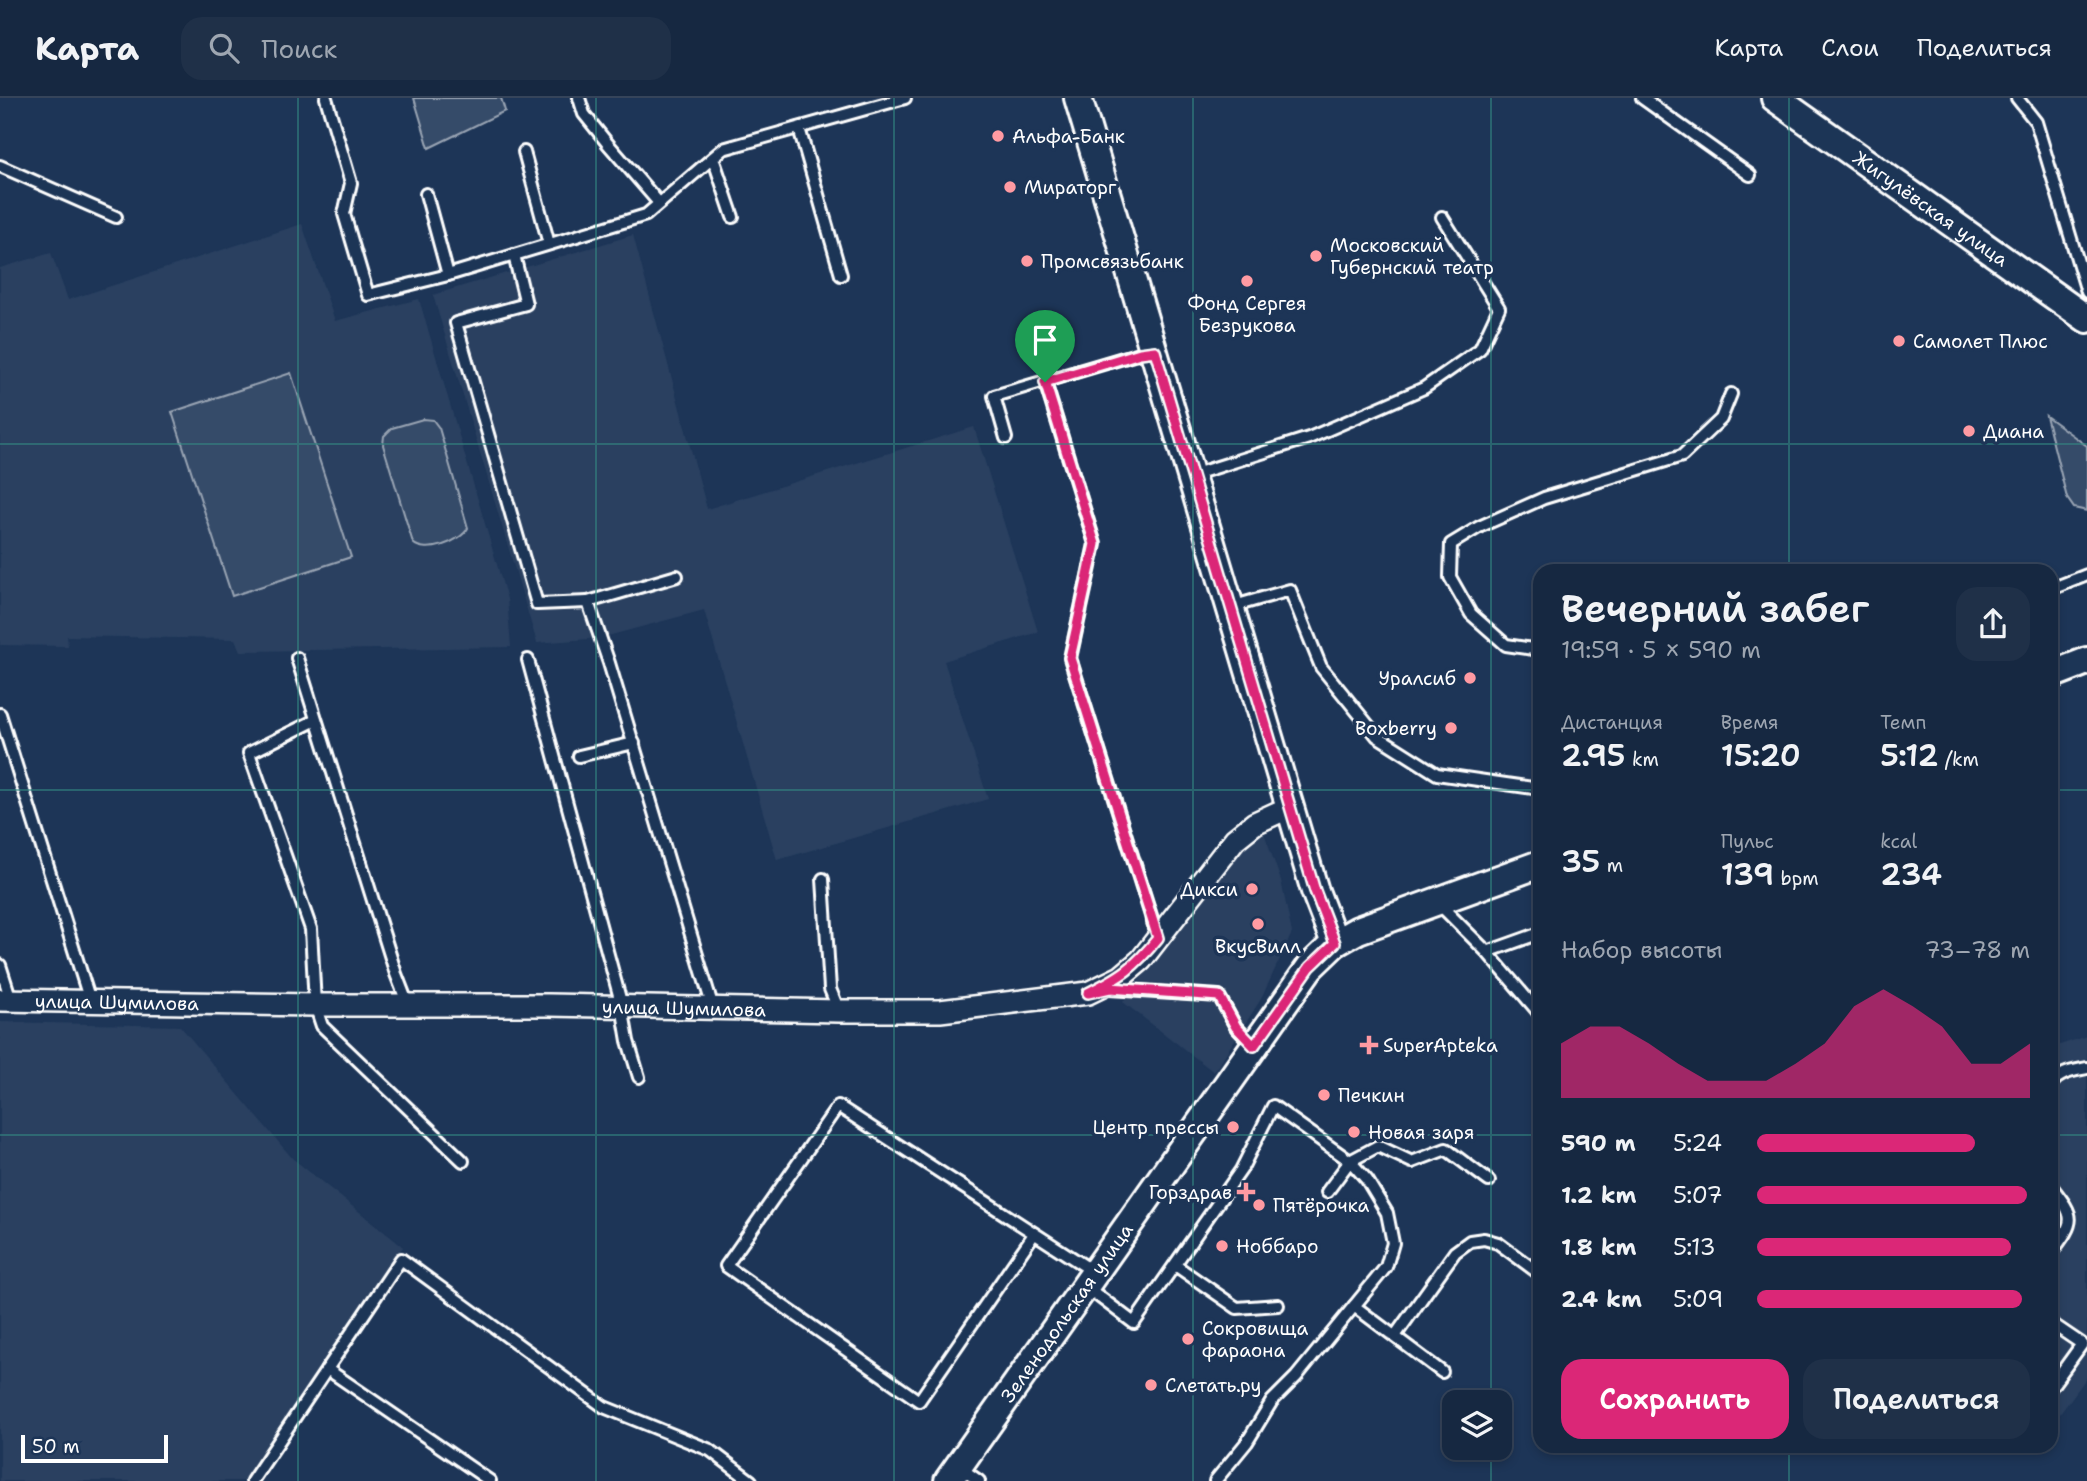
<!DOCTYPE html>
<html lang="ru">
<meta charset="utf-8">
<style>
:root{--surface:#162841;--page:#1f3048;--text:#f1f3f6;--muted:#9ea6b1;--line:#35445a;--accent:#db2777}
body{margin:0;font-family:"Shantell Sans",sans-serif;background:var(--page);color:var(--text);height:100vh;display:flex;flex-direction:column;font-size:26px;white-space:nowrap}
*{box-sizing:border-box;margin:0}
p{font-size:23px;color:var(--muted)}
.icon{flex:none;width:38px;height:38px;fill:none;stroke:currentColor;stroke-width:2;stroke-linecap:round;stroke-linejoin:round}
.map{position:relative;flex:1;overflow:hidden}
.side{position:absolute;left:1533px;top:466px;width:525px;height:889px;display:flex;flex-direction:column;background:var(--surface);border-radius:21px;box-shadow:0 4px 10px #0003,0 0 0 2px var(--line)}
.side>*{flex:none}
.tools{position:absolute;left:1442px;top:1292px;display:grid;gap:14px}
.tools a{display:grid;place-items:center;width:70px;height:70px;border-radius:14px;background:var(--surface);box-shadow:0 4px 10px #0003,0 0 0 2px var(--line);font-size:35px}
.scale{position:absolute;left:21px;bottom:18px;width:147px;box-sizing:border-box;padding-left:7px;border:4px solid #fff;border-top:0;font-size:19px;line-height:24px;white-space:nowrap;color:#fff;-webkit-text-stroke:5px #1d3557;paint-order:stroke}
.pin{position:absolute;display:grid;place-items:center;width:60px;height:60px;color:#fff;margin:-72px -30px;border-radius:50% 50% 50% 0;rotate:-45deg;box-shadow:0 0 7px #0007}
.pin .icon{rotate:45deg}
.round{display:grid;place-items:center;flex:none;width:74px;height:74px;border-radius:21px;background:var(--page)}
.summary{display:flex;align-items:center;justify-content:space-between;height:119px;padding:0 28px}
h1{font-size:38px;font-weight:600;line-height:52px}
.stats{display:grid;grid-template-columns:repeat(3,1fr);gap:10px;height:119px;padding:7px 28px}
.stats div{display:grid;align-content:center}
.stats b{font-size:30px;font-weight:600}
.stats small{font-size:19px;font-weight:400}
.stats p{font-size:19px}
.chart{height:196px;padding:14px 28px}
.chart p{display:flex;justify-content:space-between}
.chart svg{width:100%;height:126px;margin-top:7px;fill:var(--accent);opacity:.7}
.cta{display:flex;gap:14px;margin-top:auto;padding:14px 28px}
.cta a{flex:1;height:80px;border-radius:21px;background:var(--accent);color:#fff;font-size:28px;font-weight:600;line-height:80px;text-align:center}
.cta a+a{background:var(--page);color:var(--text)}
ul{padding:0 28px;list-style:none;font-size:23px}
li{display:grid;grid-template-columns:112px 84px 1fr;align-items:center;height:52px}
li i{height:18px;border-radius:9px;background:var(--accent)}
header{display:flex;align-items:center;gap:42px;box-sizing:border-box;height:98px;padding:0 35px;background:var(--surface);border-bottom:2px solid var(--line)}
header strong{font-size:33px}
nav{display:flex;gap:38px;margin-inline-start:auto;font-size:24px}
.search{width:490px;height:63px;background:var(--page);display:flex;align-items:center;gap:18px;box-sizing:border-box;padding:0 24px;border-radius:21px;color:var(--muted);font-size:26px}
.map>svg:first-child{display:block}
.built{fill:#2a4161}
.green{fill:#364b69;stroke:#9aa5b4;stroke-width:2}
.lines{fill:none;stroke-linecap:round;stroke-linejoin:round}
.service-casing{stroke:#fff;stroke-width:16}
.minor-casing{stroke:#fff;stroke-width:26}
.tertiary-casing{stroke:#fff;stroke-width:32}
.service{stroke:#1d3557;stroke-width:10}
.minor{stroke:#1d3557;stroke-width:21}
.tertiary{stroke:#1d3557;stroke-width:26}
.route-casing{stroke:#fff;stroke-width:14}
.route{stroke:#db2777;stroke-width:9}
.grid{fill:none;stroke:#338b84;stroke-width:2;stroke-opacity:0.55}
.poi-dot{fill:#ff9aa2;stroke:#1d3557;stroke-width:2.5}
.labels{text-anchor:middle;dominant-baseline:central;stroke-width:7;stroke-linejoin:round;paint-order:stroke}
.poi-label{font-size:19px;fill:#fff;stroke:#1d3557;text-anchor:start}
.street-label{font-size:19px;fill:#fff;stroke:#1d3557}
</style>
<header>
<strong>Карта</strong>
<div class="search"><svg class="icon" aria-label="search" viewBox="0 0 24 24"><circle cx="10" cy="10" r="6"/><path d="M15 15l6 6"/></svg>Поиск</div>
<nav><a>Карта</a><a>Слои</a><a>Поделиться</a></nav>
</header>
<div class="map">
<svg width="2087" height="1383" viewBox="0 0 2087 1383">
<rect width="100%" height="100%" fill="#1d3557"/>
<filter id="ink" filterUnits="userSpaceOnUse"><feTurbulence type="fractalNoise" baseFrequency=".0143" numOctaves="2"/><feDisplacementMap in="SourceGraphic" scale="14" xChannelSelector="R" yChannelSelector="G"/><feConvolveMatrix kernelMatrix="1 2 1 2 8 2 1 2 1" color-interpolation-filters="sRGB"/></filter>
<g filter="url(#ink)">
<!-- built -->
<g class="built">
<path d="M302,126L335,223L419,201L507,501L511,549L240,553L235,541L67,538L68,548L0,547V170L51,155L68,202Z"/>
<path d="M633,137L707,411L974,329L1038,534L944,563L988,701L777,762L704,512L600,540L537,545L433,197Z"/>
<path d="M1263,732L1281,783L1292,835L1261,901L1214,974L1123,904L1235,758Z"/>
<path d="M0,924L180,928L292,1060L403,1149L248,1383H0Z"/>
<path d="M2087,938V1279L2051,1328V950Z"/>
</g>
<!-- green -->
<g class="green">
<path d="M414,0H501L505,13L429,50Z"/>
<path d="M291,275L351,459L232,498L172,314Z"/>
<path d="M2046,318L2087,348V413L2074,410L2067,400Z"/>
<path d="M423,321L433,322L439,330L468,430C461,444 425,457 413,445L383,347L384,338L392,330Z"/>
</g>
<g class="lines">
<!-- service casing -->
<g class="service-casing">
<g id="service">
<path d="M326,0L351,85L344,116L368,197L448,177L646,117L723,51L905,0"/>
<path d="M579,0L584,16L608,46L659,105"/>
<path d="M1642,0L1750,77"/>
<path d="M2017,0L2036,24L2087,194"/>
<path d="M799,30L841,177"/>
<path d="M524,54L549,146"/>
<path d="M713,60L733,119"/>
<path d="M0,68L116,119"/>
<path d="M426,96L448,177"/>
<path d="M514,157L526,206L456,225L537,506L588,504L609,565L713,910"/>
<path d="M1045,284L1095,446L1070,560L1158,840"/>
<path d="M1006,340L994,298L1140,255L1152,254"/>
<path d="M1192,377L1309,340L1424,290L1480,251L1499,210L1442,119"/>
<path d="M2051,491L2087,477"/>
<path d="M588,504L677,478"/>
<path d="M1231,509L1290,492L1321,569L1377,638L1437,676L1540,691"/>
<path d="M1540,552L1506,547L1471,516L1450,479L1451,446L1479,429L1544,400L1682,358L1721,321L1731,296"/>
<path d="M297,560L396,876L408,907"/>
<path d="M528,562L622,908L628,943L639,979"/>
<path d="M0,616L90,903"/>
<path d="M316,622L249,655L311,831L315,907L322,928L463,1063"/>
<path d="M579,658L634,645"/>
<path d="M823,781L830,891L839,913"/>
<path d="M1439,806L1487,854L1540,916"/>
<path d="M1487,854L1540,835"/>
<path d="M0,867L11,902"/>
<path d="M1109,891L1219,898L1236,929L1254,948"/>
<path d="M2051,986C2060,974 2073,973 2087,970"/>
<path d="M2051,1088C2076,1120 2076,1122 2051,1155"/>
<path d="M1034,1136L919,1303L726,1168L838,1008L1094,1174"/>
<path d="M1175,1167L1237,1210L1278,1207"/>
<path d="M1085,1188L1134,1225L1241,1072L1273,1008L1350,1063L1378,1048L1412,1064L1446,1051L1489,1083"/>
<path d="M1354,1208L1442,1274"/>
<path d="M2051,1225L2082,1246L2051,1289"/>
<path d="M1395,1238L1455,1154L1470,1143L1484,1141L1498,1145L1540,1176"/>
<path d="M327,1271L490,1383"/>
<path d="M959,1369L979,1383"/>
<path d="M252,1383L401,1161L604,1309L710,1352L751,1383"/>
<path d="M1215,1383L1247,1344L1272,1303L1296,1279L1386,1169L1393,1145L1387,1115L1367,1082L1350,1063L1327,1094"/>
</g>
</g>
<!-- minor casing -->
<g class="minor-casing">
<g id="minor">
<path id="s1" d="M0,902L315,907H549L839,913H940L1088,895L1121,879L1141,862L1235,741L1255,725L1290,709"/>
</g>
</g>
<!-- tertiary casing -->
<g class="tertiary-casing">
<g id="tertiary">
<path d="M1078,0L1315,793L1335,845"/>
<path id="s2" d="M1775,0L2087,221"/>
<path d="M2051,577L2087,563"/>
<path id="s3" d="M948,1383L1310,869L1335,845L1358,832L1540,766"/>
</g>
</g>
<!-- service -->
<use href="#service" class="service"/>
<!-- minor -->
<use href="#minor" class="minor"/>
<!-- tertiary -->
<use href="#tertiary" class="tertiary"/>
</g>
</g>
<g class="lines" filter="url(#ink)">
<!-- route casing -->
<g class="route-casing">
<path id="route" d="M1155,253L1315,793L1335,845L1310,869L1254,948L1236,929L1219,898L1110,890L1088,895C1122,878 1134,870 1158,840L1070,560L1095,446L1045,284L1140,255Z"/>
</g>
<!-- route -->
<use href="#route" class="route"/>
</g>
<!-- grid -->
<path class="grid" d="M298,0V1383M596,0V1383M894,0V1383M1193,0V1383M1491,0V1304M1789,0V472M0,346H2087M0,692H1540M2051,692H2087M0,1037H1540M2051,1037H2087M1789,1348V1383M1491,1349V1383"/>
<!-- markers -->
<g class="poi-dot">
<circle cx="998" cy="38" r="7"/>
<circle cx="1010" cy="89" r="7"/>
<circle cx="1316" cy="158" r="7"/>
<circle cx="1027" cy="163" r="7"/>
<circle cx="1247" cy="183" r="7"/>
<circle cx="1899" cy="243" r="7"/>
<circle cx="1969" cy="333" r="7"/>
<circle cx="1470" cy="580" r="7"/>
<circle cx="1451" cy="630" r="7"/>
<circle cx="1252" cy="791" r="7"/>
<circle cx="1258" cy="826" r="7"/>
<path d="M1365.5 936.5h7v7h7v7h-7v7h-7v-7h-7v-7h7z"/>
<circle cx="1324" cy="997" r="7"/>
<circle cx="1233" cy="1029" r="7"/>
<circle cx="1354" cy="1034" r="7"/>
<path d="M1242.5 1083.5h7v7h7v7h-7v7h-7v-7h-7v-7h7z"/>
<circle cx="1259" cy="1107" r="7"/>
<circle cx="1222" cy="1148" r="7"/>
<circle cx="1188" cy="1241" r="7"/>
<circle cx="1151" cy="1287" r="7"/>
</g>
<g class="labels">
<!-- poi labels -->
<g class="poi-label">
<text x="1012" y="38">Альфа-Банк</text>
<text x="1024" y="89">Мираторг</text>
<text x="1330" y="147">Московский<tspan x="1330" dy="22">Губернский театр</tspan></text>
<text x="1041" y="163">Промсвязьбанк</text>
<text x="1247" y="205" text-anchor="middle">Фонд Сергея<tspan x="1247" dy="22">Безрукова</tspan></text>
<text x="1913" y="243">Самолет Плюс</text>
<text x="1983" y="333">Диана</text>
<text x="1456" y="580" text-anchor="end">Уралсиб</text>
<text x="1437" y="630" text-anchor="end">Boxberry</text>
<text x="1238" y="791" text-anchor="end">Дикси</text>
<text x="1258" y="848" text-anchor="middle">ВкусВилл</text>
<text x="1383" y="947">SuperApteka</text>
<text x="1338" y="997">Печкин</text>
<text x="1219" y="1029" text-anchor="end">Центр прессы</text>
<text x="1368" y="1034">Новая заря</text>
<text x="1232" y="1094" text-anchor="end">Горздрав</text>
<text x="1273" y="1107">Пятёрочка</text>
<text x="1236" y="1148">Ноббаро</text>
<text x="1202" y="1230">Сокровища<tspan x="1202" dy="22">фараона</tspan></text>
<text x="1165" y="1287">Слетать.ру</text>
</g>
<!-- street labels -->
<g class="street-label">
<text stroke="none"><textPath href="#s2" startOffset="191">Жигулёвская улица</textPath></text>
<text stroke="none"><textPath href="#s1" startOffset="117">улица Шумилова</textPath></text>
<text stroke="none"><textPath href="#s1" startOffset="684">улица Шумилова</textPath></text>
<text stroke="none"><textPath href="#s3" startOffset="206">Зеленодольская улица</textPath></text>
</g>
</g>
</svg>
<div class="tools">
<a><svg class="icon" aria-label="layers" viewBox="0 0 24 24"><path d="M12 4l9 5-9 5-9-5zM3 14l9 5 9-5"/></svg></a>
</div>
<div class="scale">50 m</div>
<div class="pin" style="left:1045px;top:284px;background:#1e9e55"><svg class="icon" aria-label="arrive" viewBox="0 0 24 24"><path d="M6 21V4h12l-3 4 3 4H6"/></svg></div>
<section class="side">
<div class="summary"><div><h1>Вечерний забег</h1><p>19:59 · 5 × 590 m</p></div><a class="round"><svg class="icon" aria-label="share" viewBox="0 0 24 24"><path d="M12 15V3M7 8l5-5 5 5M5 13v7h14v-7"/></svg></a></div>
<div class="stats">
<div><p>Дистанция</p><b>2.95<small> km</small></b></div>
<div><p>Время</p><b>15:20</b></div>
<div><p>Темп</p><b>5:12<small> /km</small></b></div>
</div>
<div class="stats">
<div><b>35<small> m</small></b></div>
<div><p>Пульс</p><b>139<small> bpm</small></b></div>
<div><p>kcal</p><b>234</b></div>
</div>
<div class="chart"><p><span>Набор высоты</span>73–78 m</p>
<svg viewBox="0 0 160 44" preserveAspectRatio="none"><path d="M0 44V25L10 19L20 19L30 25L40 32L50 38L60 38L70 38L80 32L90 25L100 12L110 6L120 12L130 19L140 32L150 32L160 25V44z"/></svg>
</div>
<ul>
<li><b>590 m</b>5:24<i style="width:80%"></i></li>
<li><b>1.2 km</b>5:07<i style="width:99%"></i></li>
<li><b>1.8 km</b>5:13<i style="width:93%"></i></li>
<li><b>2.4 km</b>5:09<i style="width:97%"></i></li>
</ul>
<div class="cta"><a>Сохранить</a><a>Поделиться</a></div>
</section>
</div>
